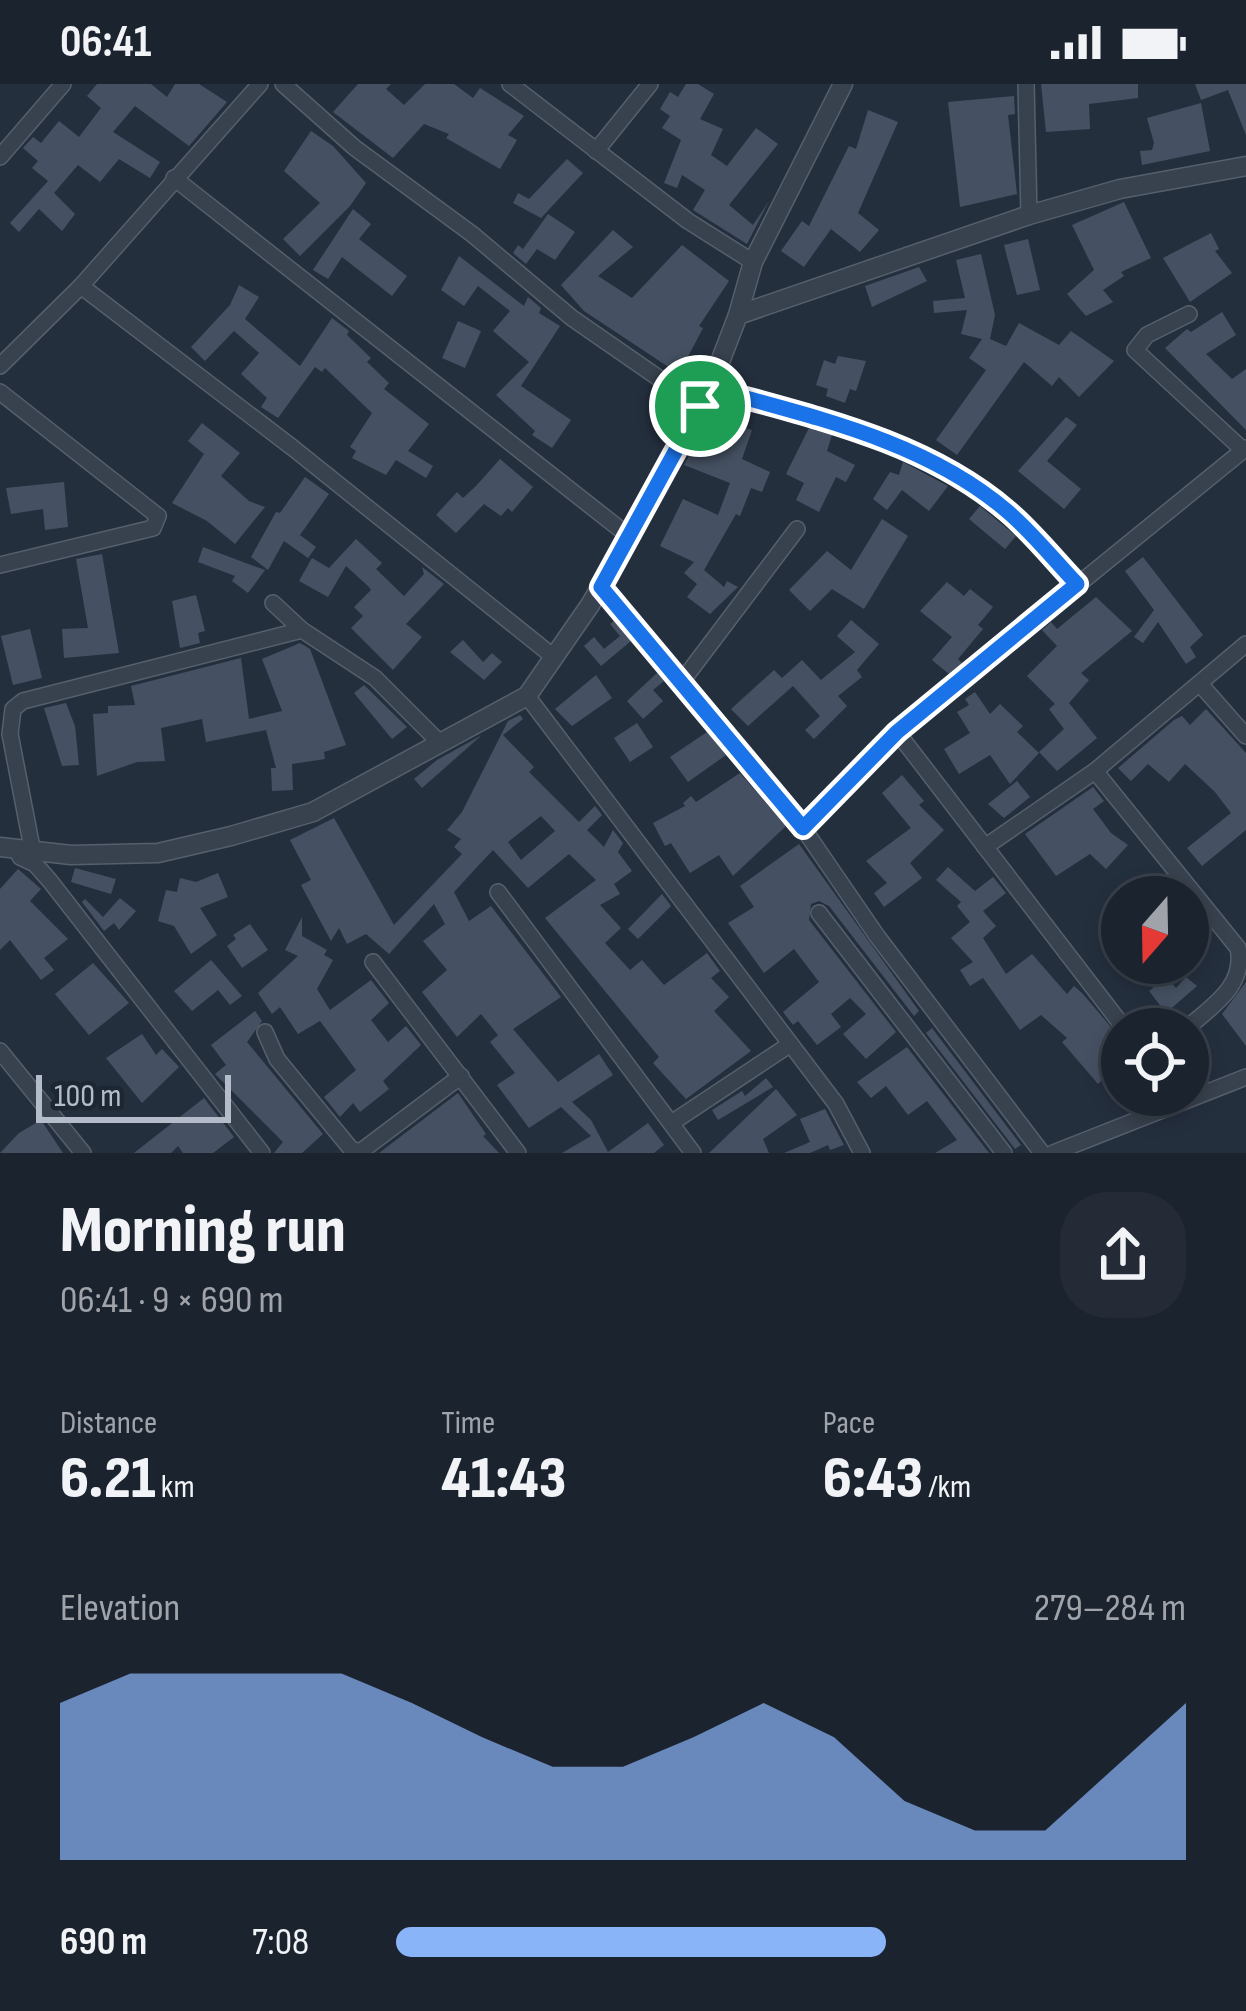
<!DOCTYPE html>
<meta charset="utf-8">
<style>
:root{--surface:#1b232e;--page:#242b36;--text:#f1f3f6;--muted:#a0a4aa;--line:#39404a;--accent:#8ab4f8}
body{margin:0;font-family:"Sofia Sans Condensed",sans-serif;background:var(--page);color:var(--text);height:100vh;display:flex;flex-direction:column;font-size:45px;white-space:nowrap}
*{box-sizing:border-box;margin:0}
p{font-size:39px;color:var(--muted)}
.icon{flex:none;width:66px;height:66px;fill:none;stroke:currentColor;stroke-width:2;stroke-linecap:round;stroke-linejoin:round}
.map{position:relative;height:1069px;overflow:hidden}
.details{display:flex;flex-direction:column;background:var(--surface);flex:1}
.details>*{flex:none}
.needle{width:78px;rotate:200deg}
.fabs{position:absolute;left:1101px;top:792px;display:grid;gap:24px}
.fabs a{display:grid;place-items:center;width:108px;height:108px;border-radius:50%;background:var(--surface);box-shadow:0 6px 18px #0003,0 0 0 3px var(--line);font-size:60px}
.scale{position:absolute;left:36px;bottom:30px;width:195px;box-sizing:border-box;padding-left:12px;border:6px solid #b4bcc9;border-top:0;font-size:33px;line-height:42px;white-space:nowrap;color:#b4bcc9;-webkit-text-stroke:9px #1d2633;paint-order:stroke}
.pin{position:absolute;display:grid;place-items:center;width:102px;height:102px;color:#fff;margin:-51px;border:6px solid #fff;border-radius:50%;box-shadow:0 3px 12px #0007}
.round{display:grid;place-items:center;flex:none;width:126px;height:126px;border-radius:48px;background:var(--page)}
.overview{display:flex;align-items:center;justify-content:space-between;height:204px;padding:0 60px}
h1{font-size:66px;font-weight:800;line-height:90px}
.stats{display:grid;grid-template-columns:repeat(3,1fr);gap:18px;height:204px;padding:12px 60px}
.stats div{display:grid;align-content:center}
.stats b{font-size:60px;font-weight:800}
.stats small{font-size:33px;font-weight:400}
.stats p{font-size:33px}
.chart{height:336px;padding:24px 60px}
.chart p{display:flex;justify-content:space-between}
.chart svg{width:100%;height:216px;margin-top:12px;fill:var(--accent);opacity:.7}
ul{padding:0 60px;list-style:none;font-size:39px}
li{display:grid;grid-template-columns:192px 144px 1fr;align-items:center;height:90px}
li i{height:30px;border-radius:15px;background:var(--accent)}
.status{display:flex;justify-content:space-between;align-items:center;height:84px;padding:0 60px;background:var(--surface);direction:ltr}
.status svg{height:33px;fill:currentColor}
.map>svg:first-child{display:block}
.building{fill:#455162;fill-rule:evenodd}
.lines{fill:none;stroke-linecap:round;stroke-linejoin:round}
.minor-casing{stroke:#565f6c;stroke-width:18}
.tertiary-casing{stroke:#565f6c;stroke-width:21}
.minor{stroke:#38414e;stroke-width:15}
.tertiary{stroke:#38414e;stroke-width:18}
.route-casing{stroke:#fff;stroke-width:24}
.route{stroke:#1a73e8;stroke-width:15}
</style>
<div class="status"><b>06:41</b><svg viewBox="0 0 49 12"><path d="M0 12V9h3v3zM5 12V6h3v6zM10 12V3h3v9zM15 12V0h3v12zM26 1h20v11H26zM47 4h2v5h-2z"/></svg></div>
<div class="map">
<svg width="1246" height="1069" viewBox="0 0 1246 1069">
<rect width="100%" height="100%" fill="#242f3e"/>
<!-- building -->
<g class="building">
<path d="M97,0H151L167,13L175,0H199L227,18L189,62L135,22L113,48L160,78L150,94L119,75L100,98L78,81L54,109L75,130L62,147L39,125L19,148L10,139L48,97L32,84L38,77L23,64L33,53L41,59L59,37L79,53L101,24L87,12Z"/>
<path d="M358,0H391L386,5L404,21L425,0H454L473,14L480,4L524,32L508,51L517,56L500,85L446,54L449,50L424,40L393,74L333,28Z"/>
<path d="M686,0H698L714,10L700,35L723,45L711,71L727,82L756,44L778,60L729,121L753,141L769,117L747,160L693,126L705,106L682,91L677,104L664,99L681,56L662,44L670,32L660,25L670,8L678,13Z"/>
<path d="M1041,0H1138V14L1089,20L1090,45L1046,48Z"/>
<path d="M1195,0H1246V51L1228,6L1201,16Z"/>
<path d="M1014,12L1015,30L1008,31L1017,110L960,123L948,18Z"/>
<path d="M1201,19L1210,67L1142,81L1140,67L1152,66L1154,59L1147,34Z"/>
<path d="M868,26L898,38L858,129L879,146L860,168L831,145L804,183L781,167L802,137L809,142L849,62L856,65Z"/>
<path d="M311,47L333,62L366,99L350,122L300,172L283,155L320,119L284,87Z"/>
<path d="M567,75L583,89L541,134L513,119L518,109L529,115Z"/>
<path d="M1124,118L1151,174L1121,188L1124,192L1103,206L1113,218L1086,232L1067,210L1094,186L1072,141Z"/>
<path d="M353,125L371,140L359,155L407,192L392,212L342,173L328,195L313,186Z"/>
<path d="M548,130L575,148L555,176L537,165L526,180L513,169L518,161L523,165Z"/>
<path d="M613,146L633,163L598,192L632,214L682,161L729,197L699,242L703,244L679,290L584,227L561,201Z"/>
<path d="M1211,149L1219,165L1215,167L1232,189L1190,218L1163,174Z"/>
<path d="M1028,155L1040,206L1017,211L1004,161Z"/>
<path d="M981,170L995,231L990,255L1006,262L1019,239L1059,261L1071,247L1114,277L1079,313L1059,293L1052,302L1024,278L957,371L936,356L986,286L969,274L982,255L961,250L967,226L934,229L933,217L965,214L956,176Z"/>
<path d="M459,172L524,222L528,213L541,224L539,229L560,242L521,302L571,336L552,364L532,351L535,347L496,311L529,278L493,247L510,227L478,202L464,222L441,206Z"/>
<path d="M919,183L927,197L872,223L865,202Z"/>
<path d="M239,201L259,213L245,235L300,282L332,234L349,247L347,251L371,274L367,278L389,299L384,305L429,340L408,367L433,382L426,394L396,376L386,391L352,374L356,367L350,363L372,329L325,284L322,288L315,283L278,334L261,323L267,314L241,290L259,269L234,247L205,277L191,263L230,221Z"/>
<path d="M1222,228L1236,251L1206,270L1232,295L1246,285V346L1165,264L1187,245L1191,248Z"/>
<path d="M458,237L481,247L465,284L442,274Z"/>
<path d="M838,272L866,277L856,307L850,305L845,319L826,312L828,305L816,301L824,276L835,280Z"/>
<path d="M710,332L752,346L742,375L770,388L762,408L751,404L740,432L736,430L704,486L724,503L727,497L738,503L710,530L687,513L697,500L684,489L694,478L660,462L683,415L718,431L730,399L684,381L696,359L700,361Z"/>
<path d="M1066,333L1077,341L1047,377L1081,405L1064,425L1018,387Z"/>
<path d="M202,339L240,369L221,392L249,417L265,423L235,460L207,437L172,419L204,370L188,357Z"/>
<path d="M809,344L832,351L827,367L855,381L846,398L836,393L819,428L796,416L804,399L786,390Z"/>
<path d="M500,375L533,403L512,428L508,424L501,432L484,420L456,449L436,431L457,408L463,414L476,402Z"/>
<path d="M903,378L948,402L929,427L902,406L887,426L873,415L890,388L899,391Z"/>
<path d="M305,393L329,410L300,451L316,463L308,474L284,457L268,486L251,473L276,428L280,429Z"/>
<path d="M64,398L68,443L45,446L43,425L11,430L6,404Z"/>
<path d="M980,422L1016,452L1005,465L969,435Z"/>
<path d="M882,435L908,452L864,525L832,505L810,527L789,506L827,467L851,486Z"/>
<path d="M356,455L382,479L376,485L404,512L424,490L422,483L444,500L406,540L422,553L393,586L351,544L363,532L354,523L371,506L368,502L346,482L328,513L299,497L312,474L329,484Z"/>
<path d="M203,463L251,481L265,486L248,509L232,497L235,492L198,478Z"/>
<path d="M102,470L119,569L64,574L62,545L88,544L76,475Z"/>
<path d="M1143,473L1203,551L1190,563L1196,573L1186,580L1158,538L1143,559L1134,553L1154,526L1125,487Z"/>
<path d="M947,498L964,512L970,505L993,523L978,541L983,545L958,575L962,579L949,590L932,576L952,553L920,527Z"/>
<path d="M196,511L205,547L198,549L200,559L180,564L172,517Z"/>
<path d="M1096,513L1132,547L1081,589L1089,596L1069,619L1097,654L1057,687L1039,668L1064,645L1049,625L1055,620L1027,592L1057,562L1042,546L1051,538L1057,545Z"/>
<path d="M851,536L879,560L857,586L862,593L838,612L847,622L814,655L805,646L820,632L793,602L748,642L731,625L774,586L782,594L802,576L821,596L855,568L837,552Z"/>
<path d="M614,537L631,557L601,582L584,562L594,553L604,565L620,552L610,540Z"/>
<path d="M30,545L42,594L13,601L1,552Z"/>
<path d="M463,556L483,578L492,569L502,578L484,596L450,568Z"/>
<path d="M300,559L310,565L346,661L324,668L325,675L292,680L293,706L272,707L271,684H276L266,646L206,658L202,635L161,644L165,677L137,678L97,692L93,630L108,629V622L135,621L131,602L241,574L249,635L282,627L262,575Z"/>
<path d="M657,589L664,597L653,606L663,617L643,635L627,617Z"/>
<path d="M596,591L612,614L572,642L555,625Z"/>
<path d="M364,601L407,643L392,655L354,609Z"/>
<path d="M975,608L990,630L1000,620L1023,642L1017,648L1039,669L1010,700L990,671L959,690L944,665L970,649L957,628L969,621L965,615Z"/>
<path d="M66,619L75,642L79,681L62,682L44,624Z"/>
<path d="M1206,625L1246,669V746L1202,782L1187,764L1231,729L1215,708L1185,680L1169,698L1148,680L1131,697L1118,684L1174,636L1182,632L1190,641Z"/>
<path d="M520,631L523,635L503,651L534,683L529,688L579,738L595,722L602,731L587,746L604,763L613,746L623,759L618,768L632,787L614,800L620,810L600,821L621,844L605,859L630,886L642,876L664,901L707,869L720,887L711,894L729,913L714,927L751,967L686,1015L653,979L659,973L545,834L596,796L569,770L528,804L493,766L477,783L454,808L469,837L491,822L561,913L513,945L558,998L599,970L613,991L572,1018L591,1036L608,1068L648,1039L664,1061L654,1069H562L591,1052L561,1023L529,1044L497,1001L515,989L490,958L498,951L481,930L457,953L422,908L447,886L423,857L445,840L434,820L389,870L366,850L347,860L339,844L331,857L301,801L311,796L290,756L334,734L394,841L462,770L454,763L461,755L447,746L462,728L508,637ZM541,732L555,747L521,776L508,758Z"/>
<path d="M637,639L653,663L630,678L614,654Z"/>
<path d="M707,648L726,671L688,698L670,673Z"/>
<path d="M482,651L422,704L414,695L437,676Z"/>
<path d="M740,689L786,742L733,792L719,771L690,789L671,759L665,762L653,739L685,722L683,719L691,712L696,718Z"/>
<path d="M902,691L924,717L919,721L944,746L910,779L922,794L884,823L874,809L887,799L866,777L911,744L882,709Z"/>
<path d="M1017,697L1030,713L1004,734L988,720Z"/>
<path d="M1093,703L1104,717L1093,725L1111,749L1128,761L1106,785L1090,770L1056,792L1025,750Z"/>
<path d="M799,760L919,927L914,932L829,822L819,817L811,820L809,836L896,948L866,975L843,950L866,930L850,914L831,930L841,943L817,961L798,937L793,941L783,928L819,898L794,865L764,889L728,839L754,823L740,802Z"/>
<path d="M948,783L975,807L993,793L1006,809L983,827L996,842L983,854L1006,890L1032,870L1067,910L1074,902L1083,910L1122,956V975L1098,1000L1062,958L1067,954L1041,931L1020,946L983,894L970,902L960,886L973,878L951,854L970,838L957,822L961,818L936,796Z"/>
<path d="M75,784L116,795L111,810L71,798Z"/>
<path d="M18,785L41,805L30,817L68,855L44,874L54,886L41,896L10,856L0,866V805Z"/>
<path d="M218,789L228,813L200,824L217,851L191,870L174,842L158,837L166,806L177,808L180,794L196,798Z"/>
<path d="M662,810L671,822L638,855L628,845Z"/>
<path d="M120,814L136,827L119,846L114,839L104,847L82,818L85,815L103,833Z"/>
<path d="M302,833V852L327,866L324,871L333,876L317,905L330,926L371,896L389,919L371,936L388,958L406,942L421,961L383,997L389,1005L360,1028L353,1019L340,1033L324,1013L356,986L320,937L298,950L280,923L272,930L258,909L298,872L285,866Z"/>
<path d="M250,840L268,866L242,884L227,862L236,855L233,851Z"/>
<path d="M211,876L242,912L230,921L218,906L192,927L174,907Z"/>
<path d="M93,879L129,919L89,951L55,910Z"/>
<path d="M1167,893L1176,904L1186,893L1197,902L1166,929L1149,907Z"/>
<path d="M1246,898V962L1222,930Z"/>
<path d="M255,927L262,937L247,958L323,1050L302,1069H274L283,1058L215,990L226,981L211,961Z"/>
<path d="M932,944L1021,1061L1015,1065L926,949Z"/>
<path d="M142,950L156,971L162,965L179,983L142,1019L106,974Z"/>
<path d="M907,963L989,1069H935L957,1056L927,1017L908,1031L886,1002L871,1014L857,998Z"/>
<path d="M766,994L773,1003L718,1036L712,1026L742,1007L745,1012Z"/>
<path d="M776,1005L797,1031L763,1055L769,1069H709Z"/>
<path d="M458,1009L486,1050L483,1052L499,1069H379Z"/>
<path d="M204,1014L234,1053L213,1069H183L178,1062L171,1069H134Z"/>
<path d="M825,1025L844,1061L830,1066L828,1061L810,1069H784L810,1058L800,1035Z"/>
<path d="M41,1036L63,1069H0L19,1049Z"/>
</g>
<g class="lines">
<!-- minor casing -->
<g class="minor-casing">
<g id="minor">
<path d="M283,0L355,64L472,150L572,234L699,322"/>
<path d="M510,0L688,137L753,178"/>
<path d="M1026,0L1029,131"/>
<path d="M596,67L650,0"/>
<path d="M0,73L63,0"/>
<path d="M174,94L630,453"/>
<path d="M81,202L293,364L555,574"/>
<path d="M1189,230L1147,251L1135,266L1243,366"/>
<path d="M0,282L81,202L260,0"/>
<path d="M710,304C812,332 924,356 1007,427C1032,448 1054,476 1077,500"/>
<path d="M0,308L158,432L153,444L0,481"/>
<path d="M601,503L803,744L877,852L1042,1069"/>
<path d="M273,519L302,546L375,594L439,658"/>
<path d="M683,596L797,445"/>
<path d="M1201,601L1246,652"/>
<path d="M527,612L836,1020L862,1069"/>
<path d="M897,648L1125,945"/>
<path d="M1095,687L1238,864C1246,902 1212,922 1186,945"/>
<path d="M803,744L897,648L1246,364"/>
<path d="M985,763L1095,687L1246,560"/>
<path d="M33,769L10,650L13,625L23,617L302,546"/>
<path d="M20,773L35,780L50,797L262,1069"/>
<path d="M498,808L693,1069"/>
<path d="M819,829L1004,1069"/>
<path d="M373,878L518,1069"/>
<path d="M265,948L277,975L351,1065L360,1068L461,992"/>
<path d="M0,967L83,1069"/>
<path d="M673,1038L789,961"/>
<path d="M1053,1069L1246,993"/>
</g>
</g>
<!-- tertiary casing -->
<g class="tertiary-casing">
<g id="tertiary">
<path d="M738,231L753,178L843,0"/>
<path d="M0,763L71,771L158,769L231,752L313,728L527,612L590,521L630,453L710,304L738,231L1029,131L1120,105L1246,82"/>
</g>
</g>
<!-- minor -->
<use href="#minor" class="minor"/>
<!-- tertiary -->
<use href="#tertiary" class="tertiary"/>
</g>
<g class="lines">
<!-- route casing -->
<g class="route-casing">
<path id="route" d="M710,304C812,333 924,356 1007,427C1032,448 1054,476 1077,500L897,648L803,744L601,503Z"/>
</g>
<!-- route -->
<use href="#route" class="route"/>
</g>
</svg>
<div class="fabs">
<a><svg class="needle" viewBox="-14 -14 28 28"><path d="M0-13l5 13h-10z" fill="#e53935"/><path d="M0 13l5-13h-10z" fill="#a0a4aa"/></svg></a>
<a><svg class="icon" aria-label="locate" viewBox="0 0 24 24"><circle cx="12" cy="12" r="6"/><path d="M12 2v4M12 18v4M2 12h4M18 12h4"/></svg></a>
</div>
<div class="scale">100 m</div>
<div class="pin" style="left:700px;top:322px;background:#1e9e55"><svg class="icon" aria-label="arrive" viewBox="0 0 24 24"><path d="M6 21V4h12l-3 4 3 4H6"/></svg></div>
</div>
<section class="details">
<div class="overview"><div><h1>Morning run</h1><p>06:41 · 9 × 690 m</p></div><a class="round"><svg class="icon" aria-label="share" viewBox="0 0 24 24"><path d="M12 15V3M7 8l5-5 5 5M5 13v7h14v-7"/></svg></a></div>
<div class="stats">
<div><p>Distance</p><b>6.21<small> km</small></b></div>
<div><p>Time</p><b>41:43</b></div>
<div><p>Pace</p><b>6:43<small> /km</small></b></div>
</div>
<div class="chart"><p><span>Elevation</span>279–284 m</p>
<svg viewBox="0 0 160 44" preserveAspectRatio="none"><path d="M0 44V12L10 6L20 6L30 6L40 6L50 12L60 19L70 25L80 25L90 19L100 12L110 19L120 32L130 38L140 38L150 25L160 12V44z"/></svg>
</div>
<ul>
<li><b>690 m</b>7:08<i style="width:62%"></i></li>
</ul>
</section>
